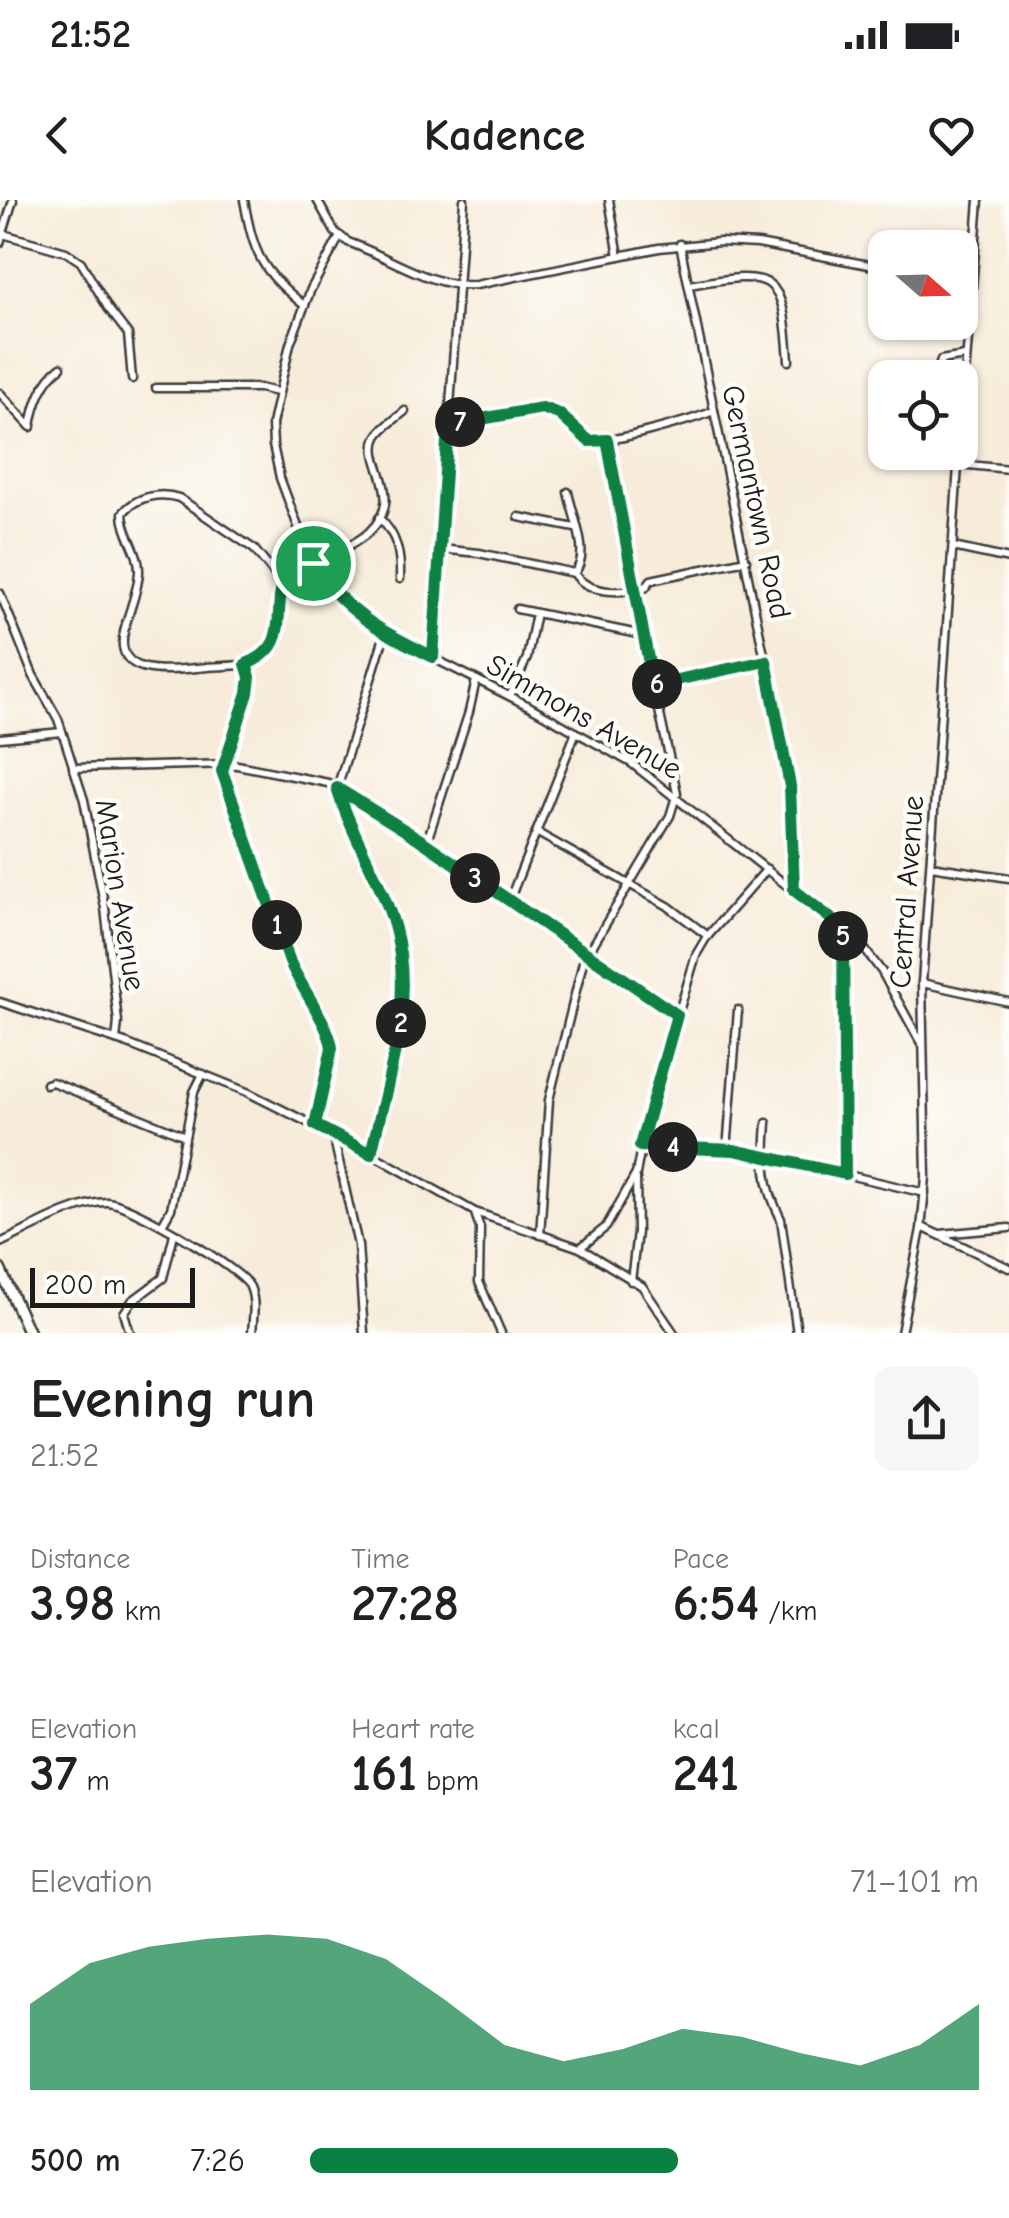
<!DOCTYPE html>
<meta charset="utf-8">
<style>
:root{--surface:#fff;--page:#f6f6f6;--text:#202124;--muted:#757577;--accent:#0b8043}
body{margin:0;font-family:"Comic Neue",sans-serif;background:var(--page);color:var(--text);height:100vh;display:flex;flex-direction:column;font-size:38px;white-space:nowrap}
*{box-sizing:border-box;margin:0}
p{font-size:32px;color:var(--muted)}
.icon{flex:none;width:55px;height:55px;fill:none;stroke:currentColor;stroke-width:2;stroke-linecap:round;stroke-linejoin:round}
.map{position:relative;height:1133px;overflow:hidden}
.sheet{display:flex;flex-direction:column;background:var(--surface);flex:1}
.sheet>*{flex:none}
.needle{width:65px;rotate:110deg}
.controls{position:absolute;left:868px;top:30px;display:grid;gap:20px}
.controls a{display:grid;place-items:center;width:110px;height:110px;border-radius:20px;background:var(--surface);box-shadow:0 2px 8px #0004;font-size:50px}
.scale{position:absolute;left:30px;bottom:25px;width:165px;box-sizing:border-box;padding-left:10px;border:5px solid #1c1c1c;border-top:0;font-size:28px;line-height:35px;white-space:nowrap;color:#1c1c1c;-webkit-text-stroke:8px #fdfcf7;paint-order:stroke}
.pin{position:absolute;display:grid;place-items:center;width:85px;height:85px;color:#fff;margin:-42px;border:5px solid #fff;border-radius:50%;box-shadow:0 2px 10px #0007}
.km{position:absolute;width:50px;height:50px;margin:-25px;border-radius:50%;background:#222;color:#fff;font-size:28px;line-height:50px;text-align:center}
.round{display:grid;place-items:center;flex:none;width:105px;height:105px;border-radius:20px;background:var(--page)}
.head{display:flex;align-items:center;justify-content:space-between;height:170px;padding:0 30px}
h1{font-size:55px;font-weight:700;line-height:75px}
.figures{display:grid;grid-template-columns:repeat(3,1fr);gap:15px;height:170px;padding:10px 30px}
.figures div{display:grid;align-content:center}
.figures b{font-size:50px;font-weight:700}
.figures small{font-size:28px;font-weight:400}
.figures p{font-size:28px}
.chart{height:280px;padding:20px 30px}
.chart p{display:flex;justify-content:space-between}
.chart svg{width:100%;height:180px;margin-top:10px;fill:var(--accent);opacity:.7}
ul{padding:0 30px;list-style:none;font-size:32px}
li{display:grid;grid-template-columns:160px 120px 1fr;align-items:center;height:75px}
li i{height:25px;border-radius:12px;background:var(--accent)}
.status{display:flex;justify-content:space-between;align-items:center;height:70px;padding:0 50px;background:var(--surface);direction:ltr}
.status svg{height:28px;fill:currentColor}
header{display:flex;justify-content:space-between;align-items:center;height:130px;padding:0 30px;background:var(--surface);font-size:45px;font-weight:700}
.map>svg:first-child{display:block}
.lines{fill:none;stroke-linecap:round;stroke-linejoin:round}
.minor-casing{stroke:#3d3b38;stroke-width:11}
.major-casing{stroke:#3d3b38;stroke-width:14}
.minor{stroke:#fff;stroke-width:6}
.major{stroke:#fff;stroke-width:9}
.route-casing{stroke:#fff;stroke-width:20}
.route{stroke:#0b8043;stroke-width:12}
.labels{text-anchor:middle;dominant-baseline:central;stroke-width:9;stroke-linejoin:round;paint-order:stroke}
.street-label{font-size:30px;fill:#1c1c1c;stroke:#fdfcf7}
</style>
<div class="status"><b>21:52</b><svg viewBox="0 0 49 12"><path d="M0 12V9h3v3zM5 12V6h3v6zM10 12V3h3v9zM15 12V0h3v12zM26 1h20v11H26zM47 4h2v5h-2z"/></svg></div>
<header><svg class="icon" aria-label="back" viewBox="0 0 24 24"><path d="M15 5l-7 7 7 7"/></svg>Kadence<svg class="icon" aria-label="heart" viewBox="0 0 24 24"><path d="M12 20l-8-8c-3-5 5-10 8-4 3-6 11-1 8 4z"/></svg></header>
<div class="map">
<svg width="1009" height="1133" viewBox="0 0 1009 1133">
<rect width="100%" height="100%" fill="#fdfcf7"/>
<filter id="ink" filterUnits="userSpaceOnUse"><feTurbulence type="fractalNoise" baseFrequency=".01" numOctaves="2"/><feDisplacementMap in="SourceGraphic" scale="20" xChannelSelector="R" yChannelSelector="G"/><feConvolveMatrix kernelMatrix="1 2 1 2 8 2 1 2 1" color-interpolation-filters="sRGB"/></filter>
<filter id="wash" filterUnits="userSpaceOnUse"><feTurbulence type="fractalNoise" baseFrequency=".0048" numOctaves="4" result="noise"/><feDisplacementMap in="SourceGraphic" scale="40" xChannelSelector="R" yChannelSelector="G"/><feGaussianBlur stdDeviation="2.25" result="paint"/><feColorMatrix in="noise" values="0 0 0 0 0 0 0 0 0 0 0 0 0 0 0 0 0 1.4 0 .05"/><feComposite in="paint" operator="in"/></filter>
<g filter="url(#wash)">
<rect width="100%" height="100%" fill="#f7ecda"/>
</g>
<g filter="url(#ink)">
<g class="lines">
<!-- minor casing -->
<g class="minor-casing">
<g id="minor">
<path d="M244,0C254,56 261,70 305,106"/>
<path d="M317,0L335,32L348,42C388,56 433,89 476,85L659,48L720,42L758,44L885,68"/>
<path d="M609,0L619,56"/>
<path d="M3,34L66,52L81,62L108,108L128,134L132,179"/>
<path d="M340,36L311,89L290,144L272,224L273,245L280,278L303,340L324,380L375,429L529,506L631,563L860,743L882,772L921,843"/>
<path d="M0,43L13,0"/>
<path d="M680,44L788,572L794,689"/>
<path d="M960,84L970,86"/>
<path d="M689,85C776,70 783,72 789,161"/>
<path d="M936,178L941,160L965,156"/>
<path d="M156,188H259L277,192"/>
<path d="M0,193L30,226"/>
<path d="M448,225C477,219 512,206 541,209C564,211 568,229 585,239C601,248 694,219 714,211"/>
<path d="M31,227C34,205 43,180 61,167"/>
<path d="M960,239L979,0"/>
<path d="M958,264L1009,269"/>
<path d="M568,292C572,315 592,355 574,373"/>
<path d="M519,317L575,328"/>
<path d="M379,318C397,334 401,355 400,379"/>
<path d="M953,347L1009,359"/>
<path d="M440,349L479,353L574,373C588,395 622,393 645,388L651,380L746,360"/>
<path d="M282,383L254,349L179,298C160,292 136,296 123,313C123,334 140,351 139,372C138,393 128,412 124,432C113,482 180,469 207,467C228,465 257,469 271,449C286,428 277,397 286,374C311,358 346,353 369,332C408,295 364,263 377,237C382,227 396,219 405,211"/>
<path d="M0,393L33,475L58,519L84,600L105,708L118,822L116,840"/>
<path d="M517,409L643,435"/>
<path d="M433,457L464,0"/>
<path d="M246,465L250,477L248,493L222,571L290,762C300,786 330,826 331,848L315,925"/>
<path d="M653,485L766,461"/>
<path d="M510,496L527,458L536,413"/>
<path d="M0,538L62,532"/>
<path d="M73,568L232,564L328,583L402,628L677,815"/>
<path d="M536,632L668,706L708,736"/>
<path d="M426,644L469,512L476,480"/>
<path d="M931,666L1009,678"/>
<path d="M509,701L576,532"/>
<path d="M843,729L845,973"/>
<path d="M922,783L1009,802"/>
<path d="M0,802L128,844L247,892L377,957L475,1012L580,1048L642,1086L674,1133"/>
<path d="M46,884L52,882L185,936"/>
<path d="M767,923C764,962 763,984 781,1019L797,1133"/>
<path d="M333,935L358,1045L364,1133"/>
<path d="M640,946L758,954L925,993"/>
<path d="M727,950L738,810"/>
<path d="M371,954C387,880 417,800 393,724C379,677 350,635 337,588L385,434"/>
<path d="M475,1013L480,1028L479,1082L501,1133"/>
<path d="M162,1025L171,1009L194,892L203,874"/>
<path d="M922,1027L1009,1068"/>
<path d="M940,1034L1009,1028"/>
<path d="M540,1035L549,900L583,762L670,616L677,593L633,390L607,241"/>
<path d="M0,1043C29,1030 75,1002 107,1002C128,1002 242,1069 250,1087C256,1101 253,1118 252,1133"/>
<path d="M580,1048L606,1027L636,974L646,921L696,755L706,738L767,669"/>
<path d="M631,1081L637,1032L636,978"/>
<path d="M130,1133L124,1113L132,1101L163,1078L174,1034"/>
<path d="M901,1133L921,1029L926,977L922,783L959,252"/>
</g>
</g>
<!-- major casing -->
<g class="major-casing">
<path id="major" d="M0,1069L29,1133"/>
</g>
<!-- minor -->
<use href="#minor" class="minor"/>
<!-- major -->
<use href="#major" class="major"/>
</g>
</g>
<g class="lines" filter="url(#ink)">
<!-- route casing -->
<g class="route-casing">
<path id="route" d="M542,208L559,214L589,241L607,240L653,485L766,461L790,586L794,690L843,728L845,974L734,950L640,946L677,815L419,639L337,588C351,636 382,680 395,729C415,804 387,881 371,954L315,925L332,848C330,826 300,786 290,762L222,571L248,493L250,477L246,464C294,446 270,410 286,374L313,363C344,413 383,432 433,457L448,225Z"/>
</g>
<!-- route -->
<use href="#route" class="route"/>
</g>
<g class="labels">
<!-- street labels -->
<g class="street-label">
<text transform="translate(756 302) rotate(78)">Germantown Road</text>
<text transform="translate(584 517) rotate(30)">Simmons Avenue</text>
<text transform="translate(907 692) rotate(-86)">Central Avenue</text>
<text transform="translate(120 695) rotate(81)">Marion Avenue</text>
</g>
</g>
</svg>
<div class="controls">
<a><svg class="needle" viewBox="-14 -14 28 28"><path d="M0-13l5 13h-10z" fill="#e53935"/><path d="M0 13l5-13h-10z" fill="#757577"/></svg></a>
<a><svg class="icon" aria-label="locate" viewBox="0 0 24 24"><circle cx="12" cy="12" r="6"/><path d="M12 2v4M12 18v4M2 12h4M18 12h4"/></svg></a>
</div>
<div class="scale">200 m</div>
<div class="pin" style="left:313px;top:363px;background:#1e9e55"><svg class="icon" aria-label="arrive" viewBox="0 0 24 24"><path d="M6 21V4h12l-3 4 3 4H6"/></svg></div>
<b class="km" style="left:277px;top:725px">1</b>
<b class="km" style="left:401px;top:823px">2</b>
<b class="km" style="left:475px;top:678px">3</b>
<b class="km" style="left:673px;top:947px">4</b>
<b class="km" style="left:843px;top:736px">5</b>
<b class="km" style="left:657px;top:484px">6</b>
<b class="km" style="left:460px;top:222px">7</b>
</div>
<section class="sheet">
<div class="head"><div><h1>Evening run</h1><p>21:52</p></div><a class="round"><svg class="icon" aria-label="share" viewBox="0 0 24 24"><path d="M12 15V3M7 8l5-5 5 5M5 13v7h14v-7"/></svg></a></div>
<div class="figures">
<div><p>Distance</p><b>3.98<small> km</small></b></div>
<div><p>Time</p><b>27:28</b></div>
<div><p>Pace</p><b>6:54<small> /km</small></b></div>
</div>
<div class="figures">
<div><p>Elevation</p><b>37<small> m</small></b></div>
<div><p>Heart rate</p><b>161<small> bpm</small></b></div>
<div><p>kcal</p><b>241</b></div>
</div>
<div class="chart"><p><span>Elevation</span>71–101 m</p>
<svg viewBox="0 0 160 44" preserveAspectRatio="none"><path d="M0 44V23L10 13L20 9L30 7L40 6L50 7L60 12L70 22L80 33L90 37L100 34L110 29L120 31L130 35L140 38L150 33L160 23V44z"/></svg>
</div>
<ul>
<li><b>500 m</b>7:26<i style="width:55%"></i></li>
</ul>
</section>
